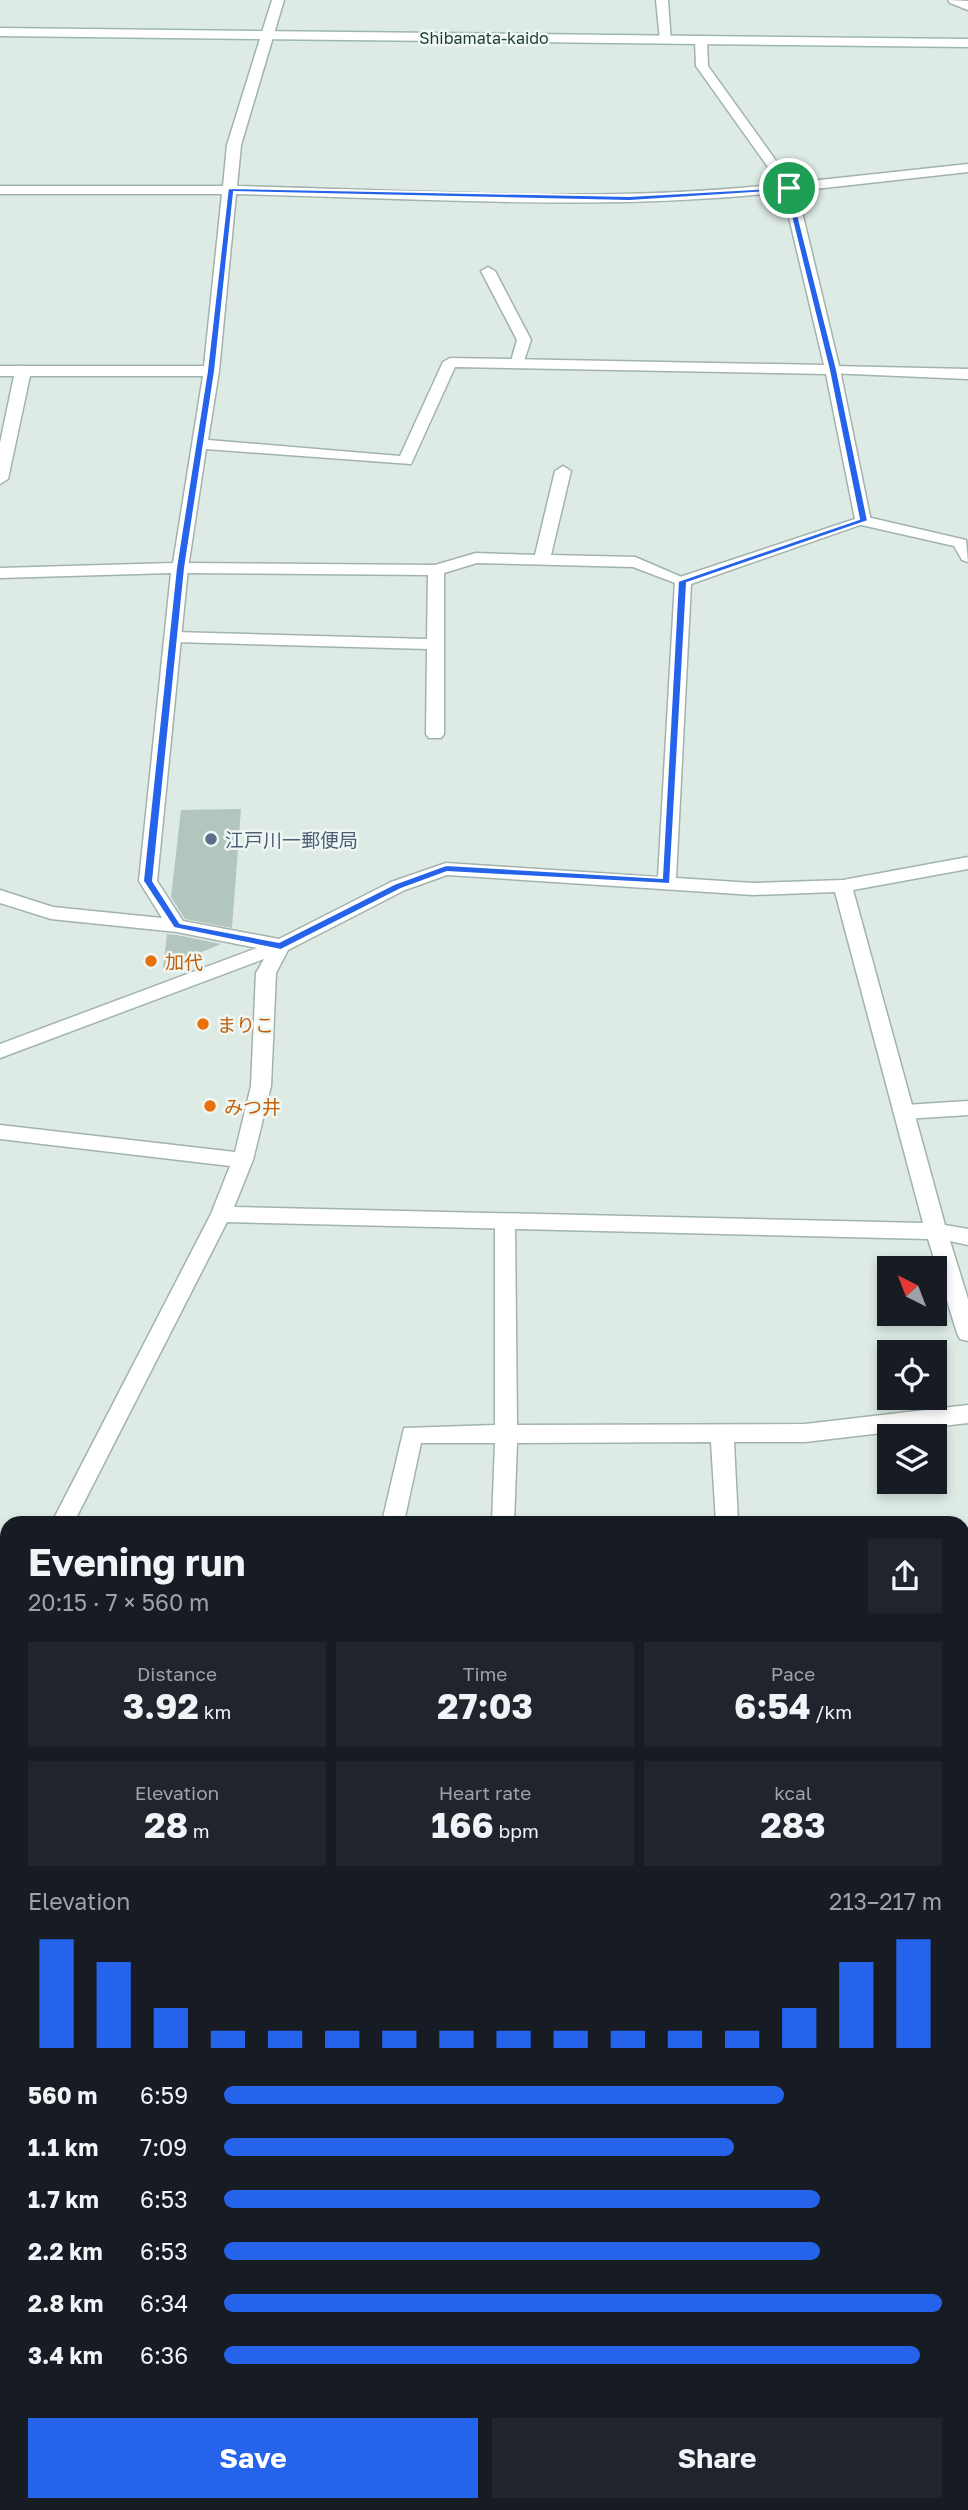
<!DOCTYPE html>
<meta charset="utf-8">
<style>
:root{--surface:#171b24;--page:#20242c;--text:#f1f3f6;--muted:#9ea1a6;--accent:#2563eb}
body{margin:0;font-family:"Golos Text","Noto Sans JP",sans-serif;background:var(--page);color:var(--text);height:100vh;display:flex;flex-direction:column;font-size:26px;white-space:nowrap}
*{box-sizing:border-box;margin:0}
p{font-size:23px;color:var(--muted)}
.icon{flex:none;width:38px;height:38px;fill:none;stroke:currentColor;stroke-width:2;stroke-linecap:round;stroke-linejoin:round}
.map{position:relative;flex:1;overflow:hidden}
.details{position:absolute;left:0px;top:1516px;width:970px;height:996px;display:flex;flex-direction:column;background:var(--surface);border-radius:21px 21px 0 0;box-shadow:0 4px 10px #0003}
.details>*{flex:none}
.needle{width:46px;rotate:318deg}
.buttons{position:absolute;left:877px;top:1256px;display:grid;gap:14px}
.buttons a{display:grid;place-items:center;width:70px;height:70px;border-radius:0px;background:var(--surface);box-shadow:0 4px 10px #0003;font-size:35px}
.pin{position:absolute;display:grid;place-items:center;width:60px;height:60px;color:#fff;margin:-30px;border:4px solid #fff;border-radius:50%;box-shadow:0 2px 7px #0007}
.round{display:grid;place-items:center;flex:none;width:74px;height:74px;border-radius:0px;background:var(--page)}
.overview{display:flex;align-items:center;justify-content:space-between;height:119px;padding:0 28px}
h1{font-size:38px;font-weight:700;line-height:52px}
.stats{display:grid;grid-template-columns:repeat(3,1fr);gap:10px;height:119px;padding:7px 28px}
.stats div{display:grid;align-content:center;border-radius:0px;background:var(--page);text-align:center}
.stats b{font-size:35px;font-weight:700}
.stats small{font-size:19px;font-weight:400}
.stats p{font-size:19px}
.chart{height:196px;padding:14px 28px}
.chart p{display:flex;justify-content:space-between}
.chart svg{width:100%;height:126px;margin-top:7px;stroke:var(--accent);stroke-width:6}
.button{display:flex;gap:14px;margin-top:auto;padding:14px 28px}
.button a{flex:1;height:80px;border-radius:0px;background:var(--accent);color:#fff;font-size:28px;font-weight:700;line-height:80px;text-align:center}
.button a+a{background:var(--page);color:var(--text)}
ul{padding:0 28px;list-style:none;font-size:23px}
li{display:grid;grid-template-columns:112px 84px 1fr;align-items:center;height:52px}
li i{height:18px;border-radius:9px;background:var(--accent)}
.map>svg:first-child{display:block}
.building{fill:#b3c6bd}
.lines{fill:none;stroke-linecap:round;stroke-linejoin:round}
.service-casing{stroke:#a1b3ac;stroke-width:3}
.minor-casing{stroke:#a1b3ac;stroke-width:3}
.secondary-casing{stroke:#9cb8ad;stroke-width:3}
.service{fill:#fff;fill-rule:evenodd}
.minor{fill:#fff;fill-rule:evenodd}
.secondary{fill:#fff;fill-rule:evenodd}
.route{fill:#2563eb;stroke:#fff;stroke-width:2;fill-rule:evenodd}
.service-dot{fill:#5c6f8a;stroke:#eef7f3;stroke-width:2.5}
.food-dot{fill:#e8710a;stroke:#eef7f3;stroke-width:2.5}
.labels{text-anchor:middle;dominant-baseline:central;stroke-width:5;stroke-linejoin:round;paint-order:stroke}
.far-street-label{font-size:16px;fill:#1e3c33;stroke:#eef7f3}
.service-label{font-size:19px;fill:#4e5e75;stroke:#eef7f3;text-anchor:start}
.food-label{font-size:19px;fill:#c56008;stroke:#eef7f3;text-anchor:start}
</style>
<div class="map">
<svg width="968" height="2510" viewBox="0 0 968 2510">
<rect width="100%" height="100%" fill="#deebe5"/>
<!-- building -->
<g class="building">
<path d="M241,809L232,928L185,919L171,897L181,810Z"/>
<path d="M167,934L177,935L221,944L163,968Z"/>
</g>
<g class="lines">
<!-- service casing -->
<g class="service-casing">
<g id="service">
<path d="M488,267L495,271L531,340L523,364H513L511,361L517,340L481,271Z"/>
<path d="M23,366L31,371L8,479L0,484V443L15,371Z"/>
<path d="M833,366L968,369V379L828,373V367Z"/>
<path d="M563,466L571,471L551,555L635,557L691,581L683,586L633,567L477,563L444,573V734L441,738H429L426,734L427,649L174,642L166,637L174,632L427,639L428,575L180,573L172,568L180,563L435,565L476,553L535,555L555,471Z"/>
<path d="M863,516L966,540L968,562L962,560L954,546L857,524L855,521Z"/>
<path d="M968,1101V1115L905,1119L895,1112L905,1105Z"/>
<path d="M505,1215L512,1218L515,1223L517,1425L805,1424L968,1405V1423L805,1442H734L738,1522H716L711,1442L517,1443L514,1522H492L495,1443H421L404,1522H382L404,1428L495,1425V1223L498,1218Z"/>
<path d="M0,2121L7,2123V2149L0,2147Z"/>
<path d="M962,2256L968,2258V2286L962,2284Z"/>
<path d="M0,2341L7,2343V2371L0,2369Z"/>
<path d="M962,2483L968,2485V2510H955L950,2504H962Z"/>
<path d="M389,2504H430L433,2510H392Z"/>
</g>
</g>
<!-- minor casing -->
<g class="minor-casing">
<g id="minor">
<path d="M272,0H284L241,145L237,186C417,190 600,204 780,184L696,66L695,40L701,36L707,40L708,66L792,183L968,164V172L797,191L840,370L871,521L691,584L676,878L753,883L843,880L968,857V869L853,890L945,1225L968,1229V1245L950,1241L968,1299V1341L960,1339L957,1333L928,1239L227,1222L74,1522H52L211,1214L230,1166L0,1139V1125L235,1152L251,1086L256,973L264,959L0,1058V1044L257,948L177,932L51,919L0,903V890L53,907L162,918L139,881L171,573L0,578V568L173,563L203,376H0V366H204L222,194H0V186H223L227,145ZM783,192L824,365L450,358L443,362L400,456L208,440L219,371L236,194C418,198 602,212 783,192ZM455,367L826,374L855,519L677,578L675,581L658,877L446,863L391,882L279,939L183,921L157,881L188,568L206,449L411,464ZM447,875L753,895L835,892L923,1223L234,1207L253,1160L271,1086L276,973L288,950L405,890Z"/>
<path d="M656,0H668L671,43L660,40Z"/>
<path d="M948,0L968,1V10L950,3Z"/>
<path d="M7,1623V1655L0,1657V1625Z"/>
<rect x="0" y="1993" width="7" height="24"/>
<path d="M962,2019L968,2020V2044L962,2043Z"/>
</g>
</g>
<!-- secondary casing -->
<g class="secondary-casing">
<path id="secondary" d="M0,28L968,39V47L0,36Z"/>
</g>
<!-- service -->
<use href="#service" class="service"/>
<!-- minor -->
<use href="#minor" class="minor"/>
<!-- secondary -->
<use href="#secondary" class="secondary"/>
</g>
<!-- route -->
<path class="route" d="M791,187L837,370L868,521L687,583L670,884L447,872L401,889L281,950L174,928L143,881L176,568L207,371L228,188L629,196ZM785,191L829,370L859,519L678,581L662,878L446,865L394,884L279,942L180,923L153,881L185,568L215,371L234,192L629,201Z"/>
<!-- markers -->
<circle class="service-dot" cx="211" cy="839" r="7"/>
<g class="food-dot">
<circle cx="151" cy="961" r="7"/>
<circle cx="203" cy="1024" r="7"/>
<circle cx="210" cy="1106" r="7"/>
</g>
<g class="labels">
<!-- far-street labels -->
<g class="far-street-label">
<text x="484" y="38">Shibamata-kaido</text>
</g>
<!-- service labels -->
<g class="service-label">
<text x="225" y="839">江戸川一郵便局</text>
</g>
<!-- food labels -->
<g class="food-label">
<text x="165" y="961">加代</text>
<text x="217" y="1024">まりこ</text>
<text x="224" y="1106">みつ井</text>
</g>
</g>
</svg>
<div class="buttons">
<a><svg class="needle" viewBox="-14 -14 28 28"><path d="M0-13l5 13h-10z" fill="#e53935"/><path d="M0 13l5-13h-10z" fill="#9ea1a6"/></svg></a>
<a><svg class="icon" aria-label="locate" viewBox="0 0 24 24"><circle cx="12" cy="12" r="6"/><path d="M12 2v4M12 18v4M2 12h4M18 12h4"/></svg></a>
<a><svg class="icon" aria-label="layers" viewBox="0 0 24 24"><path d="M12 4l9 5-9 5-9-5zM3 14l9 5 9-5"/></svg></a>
</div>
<div class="pin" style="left:789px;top:188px;background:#1e9e55"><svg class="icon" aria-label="arrive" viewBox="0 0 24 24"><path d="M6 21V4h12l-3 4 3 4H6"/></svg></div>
<section class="details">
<div class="overview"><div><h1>Evening run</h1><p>20:15 · 7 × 560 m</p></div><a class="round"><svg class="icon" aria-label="share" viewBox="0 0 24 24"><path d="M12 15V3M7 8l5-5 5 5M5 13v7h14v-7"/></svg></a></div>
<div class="stats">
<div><p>Distance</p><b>3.92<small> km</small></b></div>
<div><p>Time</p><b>27:03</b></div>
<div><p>Pace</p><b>6:54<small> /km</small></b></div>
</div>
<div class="stats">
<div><p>Elevation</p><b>28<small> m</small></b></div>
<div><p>Heart rate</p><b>166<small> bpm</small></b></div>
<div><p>kcal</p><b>283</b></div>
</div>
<div class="chart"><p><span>Elevation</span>213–217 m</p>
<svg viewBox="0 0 160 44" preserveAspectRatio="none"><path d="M5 44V6M15 44V14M25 44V30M35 44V38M45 44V38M55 44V38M65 44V38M75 44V38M85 44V38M95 44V38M105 44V38M115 44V38M125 44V38M135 44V30M145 44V14M155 44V6"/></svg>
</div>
<ul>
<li><b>560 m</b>6:59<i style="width:78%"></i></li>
<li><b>1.1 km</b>7:09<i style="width:71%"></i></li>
<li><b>1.7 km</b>6:53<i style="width:83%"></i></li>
<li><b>2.2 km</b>6:53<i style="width:83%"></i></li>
<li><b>2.8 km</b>6:34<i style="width:100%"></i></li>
<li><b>3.4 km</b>6:36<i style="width:97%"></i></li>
</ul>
<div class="button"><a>Save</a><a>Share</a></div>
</section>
</div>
